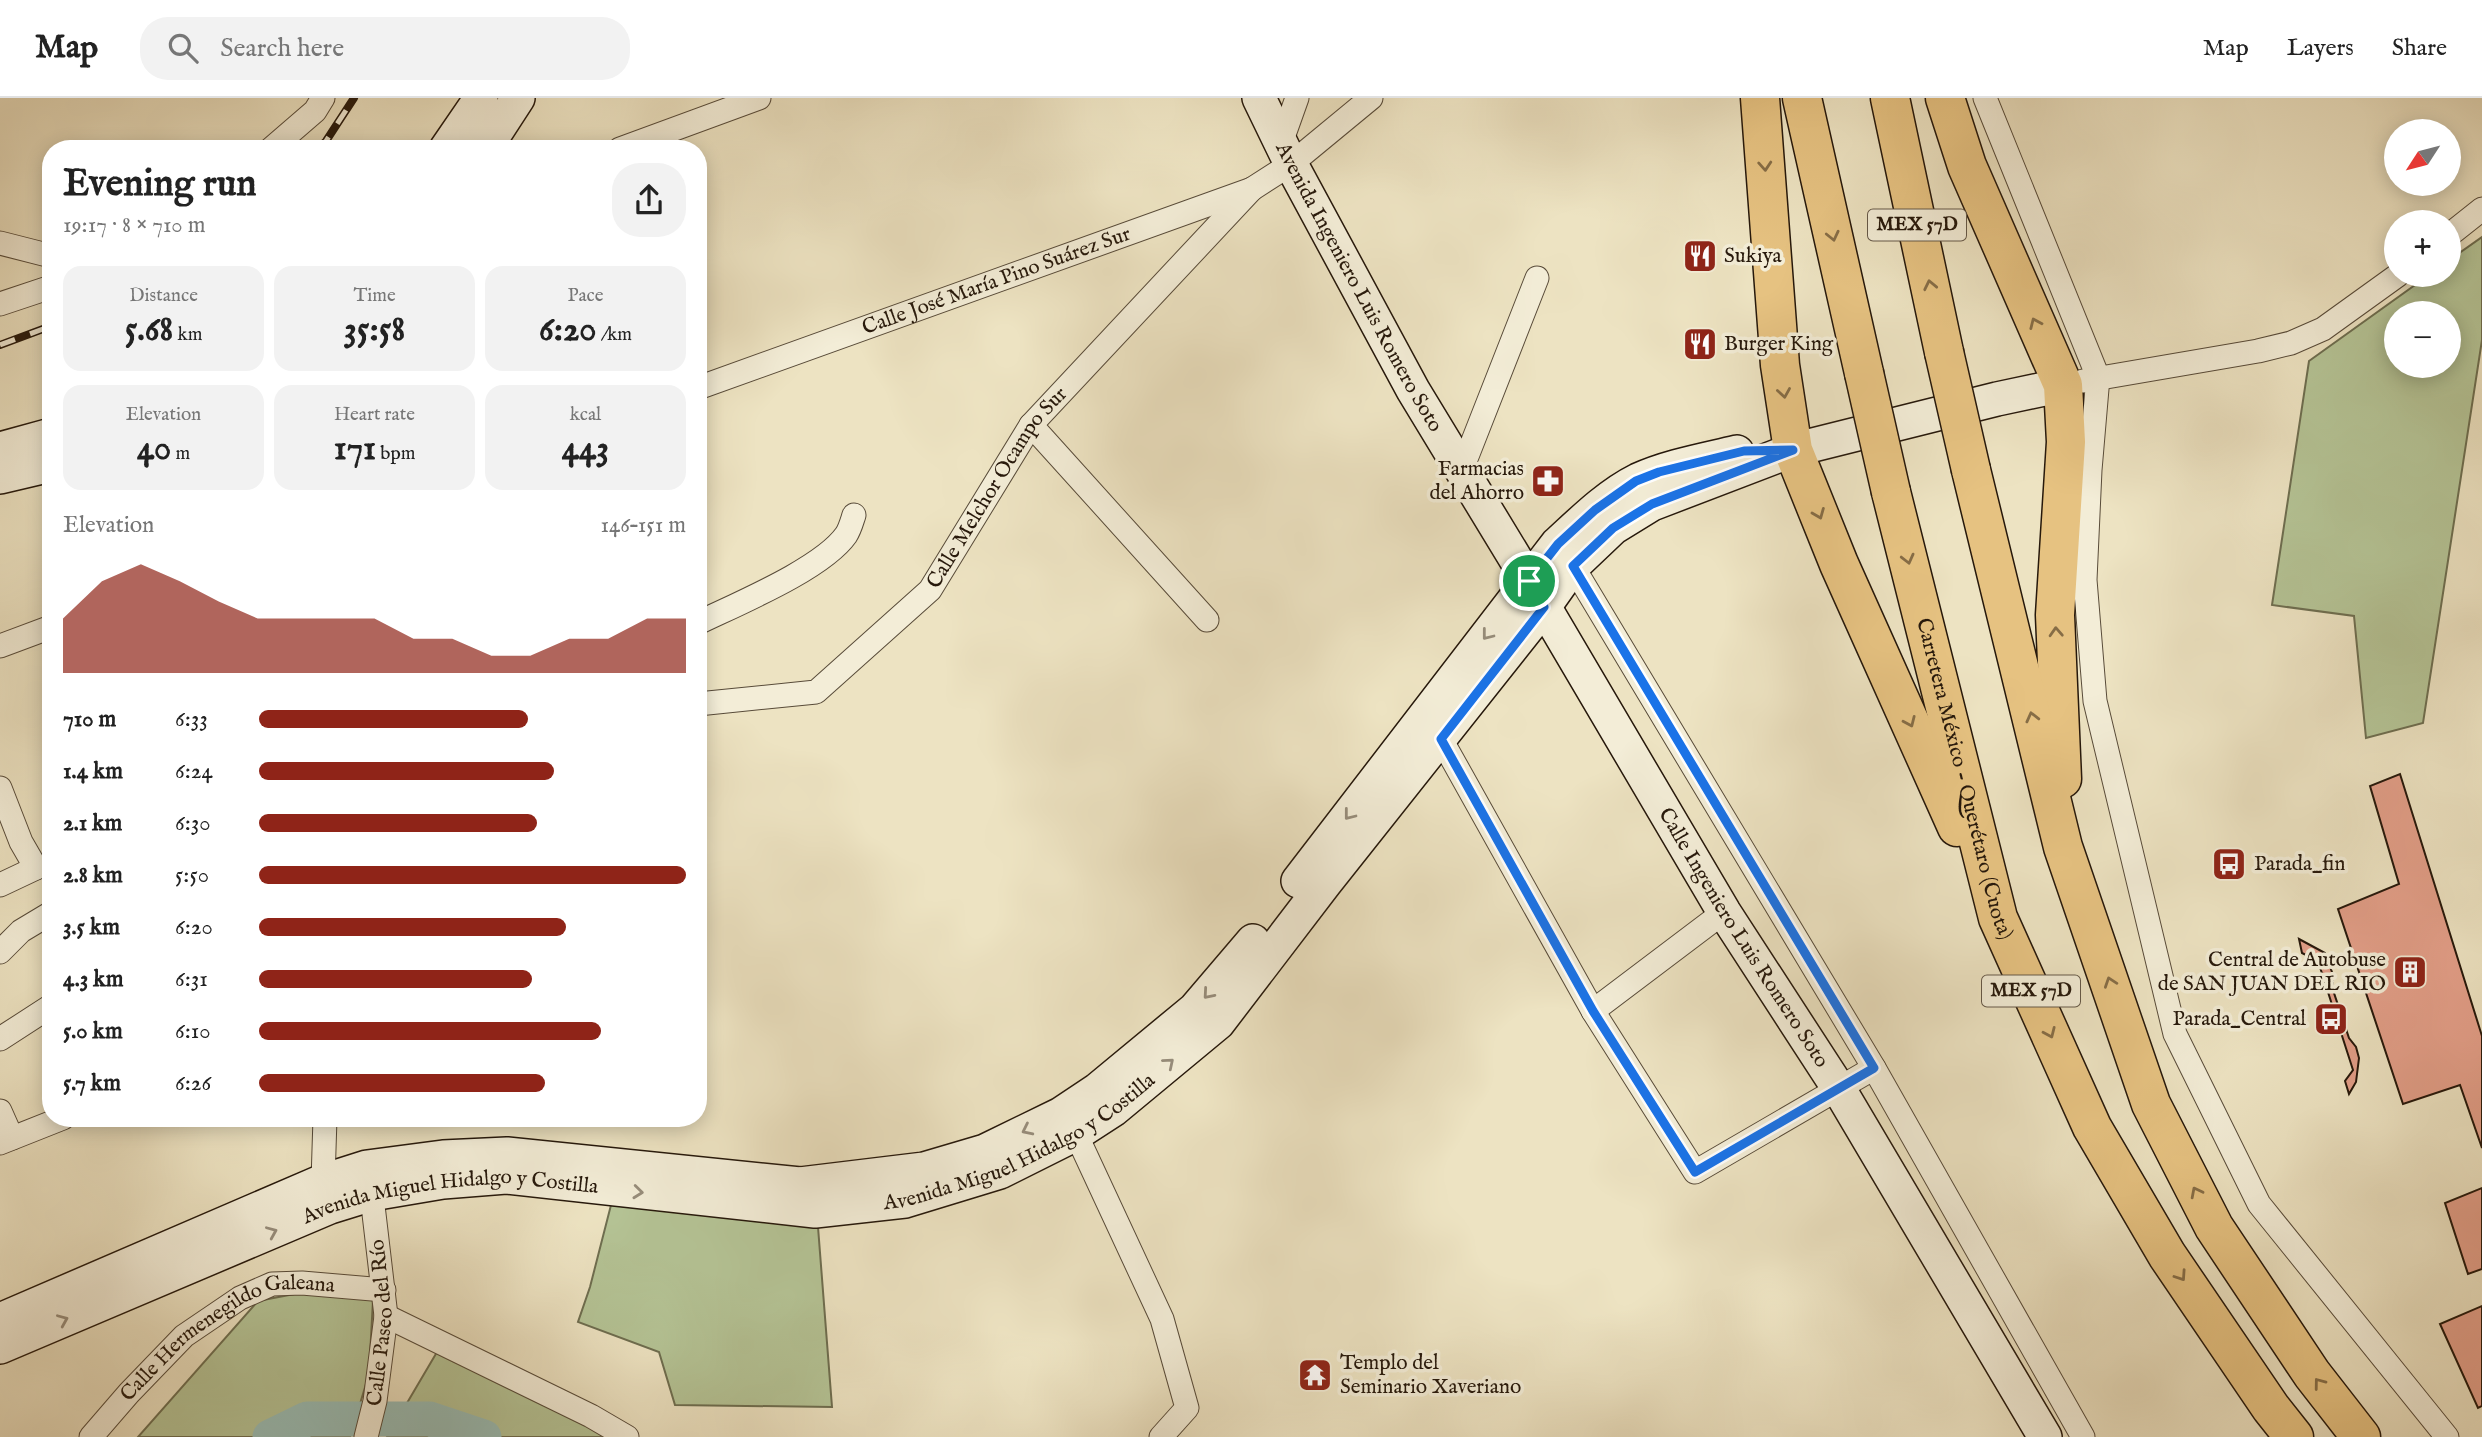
<!DOCTYPE html>
<meta charset="utf-8">
<style>
:root{--surface:#fff;--page:#f2f2f2;--text:#222;--muted:#767676;--line:#e0e0e0;--accent:#8f2418}
body{margin:0;font-family:"IM FELL English",serif;background:var(--page);color:var(--text);height:100vh;display:flex;flex-direction:column;font-size:26px;white-space:nowrap}
*{box-sizing:border-box;margin:0}
p{font-size:23px;color:var(--muted)}
.icon{flex:none;width:38px;height:38px;fill:none;stroke:currentColor;stroke-width:2;stroke-linecap:round;stroke-linejoin:round}
.map{position:relative;flex:1;overflow:hidden}
.details{position:absolute;left:42px;top:42px;width:665px;height:987px;display:flex;flex-direction:column;background:var(--surface);border-radius:28px;box-shadow:0 4px 18px #0003}
.details>*{flex:none}
.needle{width:46px;rotate:234deg}
.fabs{position:absolute;left:2384px;top:21px;display:grid;gap:14px}
.fabs a{display:grid;place-items:center;width:77px;height:77px;border-radius:50%;background:var(--surface);box-shadow:0 4px 18px #0003;font-size:35px}
.pin{position:absolute;display:grid;place-items:center;width:60px;height:60px;color:#fff;margin:-30px;border:4px solid #fff;border-radius:50%;box-shadow:0 2px 7px #0007}
.round{display:grid;place-items:center;flex:none;width:74px;height:74px;border-radius:28px;background:var(--page)}
.headline{display:flex;align-items:center;justify-content:space-between;height:119px;padding:0 21px}
h1{font-size:38px;font-weight:700;line-height:52px}
.stats{display:grid;grid-template-columns:repeat(3,1fr);gap:10px;height:119px;padding:7px 21px}
.stats div{display:grid;align-content:center;border-radius:18px;background:var(--page);text-align:center}
.stats b{font-size:35px;font-weight:700}
.stats small{font-size:19px;font-weight:400}
.stats p{font-size:19px}
.chart{height:196px;padding:14px 21px}
.chart p{display:flex;justify-content:space-between}
.chart svg{width:100%;height:126px;margin-top:7px;fill:var(--accent);opacity:.7}
ul{padding:0 21px;list-style:none;font-size:23px}
li{display:grid;grid-template-columns:112px 84px 1fr;align-items:center;height:52px}
li i{height:18px;border-radius:9px;background:var(--accent)}
header{display:flex;align-items:center;gap:42px;box-sizing:border-box;height:98px;padding:0 35px;background:var(--surface);border-bottom:2px solid var(--line)}
header strong{font-size:33px}
nav{display:flex;gap:38px;margin-inline-start:auto;font-size:24px}
.search{width:490px;height:63px;background:var(--page);display:flex;align-items:center;gap:18px;box-sizing:border-box;padding:0 24px;border-radius:28px;color:var(--muted);font-size:26px}
.map>svg:first-child{display:block}
.green{fill:#b5c496;stroke:#6e6e50;stroke-width:2;fill-rule:evenodd}
.lines{fill:none;stroke-linecap:round;stroke-linejoin:round}
.river{stroke:#99beb7;stroke-width:35}
.building{fill:#e39f89;stroke:#26180b;stroke-width:2}
.street-casing{stroke:#584b39;stroke-width:25}
.secondary-casing{stroke:#26180b;stroke-width:36}
.highway-casing{stroke:#26180b;stroke-width:41}
.street{stroke:#f3edd7;stroke-width:23}
.secondary{stroke:#f3edd7;stroke-width:33}
.highway{stroke:#e6c281;stroke-width:38}
.rail-casing{stroke:#26180b;stroke-width:8}
.rail{stroke:#f3edd7;stroke-width:5;stroke-dasharray:16;stroke-linecap:butt}
.highway-bridge-casing{stroke:#26180b;stroke-width:41;stroke-linecap:butt}
.highway-bridge{stroke:#e6c281;stroke-width:38}
.oneway{stroke:#866d46}
.oneway2{stroke:#978d7b}
.route-casing{stroke:#fff;stroke-width:14}
.route{stroke:#1a73e8;stroke-width:9}
.labels{text-anchor:middle;dominant-baseline:central;stroke-width:7;stroke-linejoin:round;paint-order:stroke}
.shield{fill:#f3edd7;stroke:#645848;stroke-width:2}
.shield-label{font-size:19px;font-weight:bold;fill:#26180b}
.poi-label{font-size:21px;fill:#26180b;stroke:#f3edd7;text-anchor:start}
.street-label{font-size:21px;fill:#26180b;stroke:#f3edd7}
</style>
<header>
<strong>Map</strong>
<div class="search"><svg class="icon" aria-label="search" viewBox="0 0 24 24"><circle cx="10" cy="10" r="6"/><path d="M15 15l6 6"/></svg>Search here</div>
<nav><a>Map</a><a>Layers</a><a>Share</a></nav>
</header>
<div class="map">
<svg width="2482" height="1339" viewBox="0 0 2482 1339">
<rect width="100%" height="100%" fill="#ede3c2"/>
<filter id="stains"><feTurbulence type="fractalNoise" baseFrequency=".00286" numOctaves="4"/><feColorMatrix values="0 0 0 0 .2 0 0 0 0 .09 0 0 0 0 .02 0 0 0 .5 -.17"/></filter>
<radialGradient id="worn" r=".72"><stop offset=".6" stop-color="#630" stop-opacity="0"/><stop offset="1" stop-color="#630" stop-opacity=".3"/></radialGradient>
<!-- green -->
<g class="green">
<path d="M2482,139V242L2423,625L2366,640L2354,518L2272,507L2309,263L2429,177H2448V163ZM2396,215H2448V268H2396Z"/>
<path d="M611,1107L818,1129L832,1309L675,1307L659,1254L578,1224L590,1189Z"/>
<path d="M315,1192L373,1202L369,1276L350,1339H138L258,1203Z"/>
<path d="M437,1254L622,1339H387Z"/>
</g>
<g class="lines">
<!-- river -->
<path class="river" d="M270,1339L307,1321H430L484,1339"/>
</g>
<!-- building -->
<g class="building">
<path d="M2400,676L2482,938V1050L2460,987L2403,1006L2338,811L2399,786L2370,688Z"/>
<path d="M2299,841L2325,855L2333,877V892L2349,940L2356,949L2359,960L2356,984L2349,996L2345,983L2353,972L2318,863L2302,855Z"/>
<path d="M2482,1090V1171L2468,1176L2445,1105Z"/>
<path d="M2482,1208V1308L2478,1310L2440,1226Z"/>
</g>
<g class="lines">
<!-- street casing -->
<g class="street-casing">
<g id="street">
<path d="M1985,0L2098,279L2090,372L2085,482L2095,603L2175,936L2259,1106L2447,1339"/>
<path d="M1281,45L1297,0"/>
<path d="M271,51L315,13L323,0"/>
<path d="M620,51L759,0"/>
<path d="M2448,138L2482,111"/>
<path d="M0,145L51,158"/>
<path d="M0,206L51,189"/>
<path d="M2083,283L2258,253L2291,245L2323,231L2398,177"/>
<path id="s1" d="M698,290L1252,91L1291,66L1371,0"/>
<path d="M1031,327L1207,522"/>
<path d="M1462,371L1537,180"/>
<path d="M1566,457L1874,970L2083,1339"/>
<path d="M698,525C737,506 822,471 846,437C850,431 852,423 854,417"/>
<path d="M0,548L51,529"/>
<path id="s2" d="M698,606L816,594L930,492L1031,327L1252,91"/>
<path d="M1441,641L1593,913L1695,1074L1874,970"/>
<path d="M0,690L21,744L36,770"/>
<path d="M0,787L36,770"/>
<path d="M0,854L21,833L51,815"/>
<path d="M1593,913L1724,814"/>
<path d="M0,941L51,908"/>
<path d="M0,1013L12,1040"/>
<path d="M1076,1036L1162,1221L1187,1310L1161,1339"/>
<path d="M0,1045L63,1020"/>
<path d="M323,1083L325,1020"/>
<path d="M386,1218L591,1318L627,1339"/>
<path id="s3" d="M91,1339L129,1295L184,1238L240,1200L272,1186L302,1185L384,1192"/>
<path id="s4" d="M366,1339L375,1303L386,1218L370,1082"/>
</g>
</g>
<!-- secondary casing -->
<g class="secondary-casing">
<g id="secondary">
<path id="s5" d="M1259,0L1291,66L1413,292L1529,483L1724,814L1839,991L2045,1339"/>
<path d="M446,51L481,0"/>
<path d="M485,51L518,0"/>
<path d="M0,351L51,337"/>
<path d="M0,379L51,367"/>
<path d="M1298,783L1557,446C1582,423 1608,397 1638,382C1669,368 1704,362 1737,354"/>
<path d="M0,1222L323,1083L367,1069L443,1059L507,1056L800,1086L924,1071L985,1053L1061,1016L1097,992L1195,911L1253,843"/>
<path id="s6" d="M0,1249L330,1109L372,1096L443,1084L506,1079L815,1113L905,1103L1000,1074L1076,1036L1113,1012L1218,925L1325,785L1544,509L1573,468L1613,430L1652,406L1793,352L1997,301L2063,287"/>
</g>
</g>
<!-- highway casing -->
<g class="highway-casing">
<g id="highway">
<path d="M1760,0L1780,267L1793,352L1839,466L1957,729"/>
<path d="M1802,0L1864,275"/>
<path d="M1890,0L1944,254"/>
<path d="M1945,0L1967,68L2063,287L2066,344L2055,517L2062,681"/>
<path d="M1971,372L2063,749L2151,1006L2214,1129L2312,1276L2361,1339"/>
<path id="s7" d="M1891,394L1998,820L2092,1029L2167,1157L2271,1310L2294,1339"/>
</g>
</g>
<!-- street -->
<use href="#street" class="street"/>
<!-- secondary -->
<use href="#secondary" class="secondary"/>
<!-- highway -->
<use href="#highway" class="highway"/>
<!-- rail casing -->
<g class="rail-casing">
<g id="rail">
<path d="M318,51L326,43L354,0"/>
<path d="M0,247L51,228"/>
</g>
</g>
<!-- rail -->
<use href="#rail" class="rail"/>
<!-- highway-bridge casing -->
<g class="highway-bridge-casing">
<g id="highway-bridge">
<path d="M1944,254L1971,372"/>
<path d="M1864,275L1891,394"/>
</g>
</g>
<!-- highway-bridge -->
<use href="#highway-bridge" class="highway-bridge"/>
</g>
<!-- one-way arrows -->
<defs><path id="oneway-chevron" d="M-2-3.5L2.5 0L-2 3.5" fill="none" stroke-width="1.6" stroke-linecap="round" stroke-linejoin="round" transform="scale(1.75)"/></defs>
<g class="oneway">
<use href="#oneway-chevron" transform="translate(1765 68) rotate(86)"/>
<use href="#oneway-chevron" transform="translate(1833 138) rotate(77)"/>
<use href="#oneway-chevron" transform="translate(1930 187) rotate(-102)"/>
<use href="#oneway-chevron" transform="translate(2035 225) rotate(-114)"/>
<use href="#oneway-chevron" transform="translate(1784 295) rotate(81)"/>
<use href="#oneway-chevron" transform="translate(1819 416) rotate(68)"/>
<use href="#oneway-chevron" transform="translate(1908 461) rotate(76)"/>
<use href="#oneway-chevron" transform="translate(2056 534) rotate(-93)"/>
<use href="#oneway-chevron" transform="translate(2032 619) rotate(-104)"/>
<use href="#oneway-chevron" transform="translate(1910 624) rotate(66)"/>
<use href="#oneway-chevron" transform="translate(2110 884) rotate(-109)"/>
<use href="#oneway-chevron" transform="translate(2050 935) rotate(66)"/>
<use href="#oneway-chevron" transform="translate(2196 1094) rotate(-117)"/>
<use href="#oneway-chevron" transform="translate(2181 1178) rotate(56)"/>
<use href="#oneway-chevron" transform="translate(2319 1285) rotate(-127)"/>
</g>
<g class="oneway2">
<use href="#oneway-chevron" transform="translate(1487 537) rotate(128)"/>
<use href="#oneway-chevron" transform="translate(1349 717) rotate(128)"/>
<use href="#oneway-chevron" transform="translate(1208 896) rotate(131)"/>
<use href="#oneway-chevron" transform="translate(1169 965) rotate(-40)"/>
<use href="#oneway-chevron" transform="translate(1027 1032) rotate(154)"/>
<use href="#oneway-chevron" transform="translate(638 1094) rotate(6)"/>
<use href="#oneway-chevron" transform="translate(272 1134) rotate(-23)"/>
<use href="#oneway-chevron" transform="translate(63 1222) rotate(-23)"/>
</g>
<g class="lines">
<!-- route casing -->
<g class="route-casing">
<path id="route" d="M1793,352L1652,406L1613,430L1573,468L1874,970L1695,1074L1593,913L1441,641L1544,509L1529,483L1558,446L1595,412L1636,383L1659,374L1744,353Z"/>
</g>
<!-- route -->
<use href="#route" class="route"/>
</g>
<!-- icons -->
<defs>
<g id="restaurant-square" transform="scale(1.75)"><rect x="-9" y="-9" width="18" height="18" rx="4" fill="#8f2418" stroke="#f3edd7"/><path d="M-5-6h1v4h1v-4h1v4h1v-4h1v5L-1.5 .5V6h-2V.5L-5-1ZM5-6V6H3V1.5H1.5Q1.5-4 5-6Z" fill="#fff"/></g>
<g id="pharmacy-square" transform="scale(1.75)"><rect x="-9" y="-9" width="18" height="18" rx="4" fill="#8f2418" stroke="#f3edd7"/><path d="M-2-6h4v4h4v4h-4v4h-4v-4h-4v-4h4Z" fill="#fff"/></g>
<g id="bus-square" transform="scale(1.75)"><rect x="-9" y="-9" width="18" height="18" rx="4" fill="#8f2418" stroke="#f3edd7"/><path d="M-5-6H5V4H4V6H2V4H-2V6H-4V4H-5ZM-3.5-4V0h7V-4ZM-3.5 1.2v1.5H-2V1.2ZM2 1.2v1.5H3.5V1.2Z" fill="#fff"/></g>
<g id="building-square" transform="scale(1.75)"><rect x="-9" y="-9" width="18" height="18" rx="4" fill="#8f2418" stroke="#f3edd7"/><path d="M-4-6H4V6H1V3H-1V6H-4ZM-2.5-4.3h1.7v1.8h-1.7ZM.8-4.3h1.7v1.8H.8ZM-2.5-1h1.7V.8h-1.7ZM.8-1h1.7V.8H.8Z" fill="#fff"/></g>
<g id="temple-square" transform="scale(1.75)"><rect x="-9" y="-9" width="18" height="18" rx="4" fill="#8f2418" stroke="#f3edd7"/><path d="M0-6L5-2H3V0L6.5 2.5H4V6H1.5V3h-3V6H-4V2.5H-6.5L-3 0V-2H-5Z" fill="#fff"/></g>
</defs>
<g fill-rule="evenodd">
<use href="#restaurant-square" x="1700" y="158"/>
<use href="#restaurant-square" x="1700" y="246"/>
<use href="#pharmacy-square" x="1548" y="383"/>
<use href="#bus-square" x="2229" y="766"/>
<use href="#building-square" x="2410" y="874"/>
<use href="#bus-square" x="2331" y="921"/>
<use href="#temple-square" x="1315" y="1277"/>
</g>
<g class="labels">
<!-- shield labels -->
<g class="shield">
<rect x="1868" y="111.5" width="98" height="31" rx="5"/>
<rect x="1982" y="877.5" width="98" height="31" rx="5"/>
</g>
<g class="shield-label">
<text x="1917" y="127">MEX 57D</text>
<text x="2031" y="893">MEX 57D</text>
</g>
<!-- poi labels -->
<g class="poi-label">
<text x="1724" y="158">Sukiya</text>
<text x="1724" y="246">Burger King</text>
<text x="1524" y="371" text-anchor="end">Farmacias<tspan x="1524" dy="24">del Ahorro</tspan></text>
<text x="2254" y="766">Parada_fin</text>
<text x="2386" y="862" text-anchor="end">Central de Autobuse<tspan x="2386" dy="24">de SAN JUAN DEL RIO</tspan></text>
<text x="2306" y="921" text-anchor="end">Parada_Central</text>
<text x="1340" y="1265">Templo del<tspan x="1340" dy="24">Seminario Xaveriano</tspan></text>
</g>
<!-- street labels -->
<g class="street-label">
<text stroke="none"><textPath href="#s1" startOffset="317">Calle José María Pino Suárez Sur</textPath></text>
<text stroke="none"><textPath href="#s5" startOffset="214">Avenida Ingeniero Luis Romero Soto</textPath></text>
<text stroke="none"><textPath href="#s2" startOffset="394">Calle Melchor Ocampo Sur</textPath></text>
<text stroke="none"><textPath href="#s7" startOffset="296">Carretera México - Querétaro (Cuota)</textPath></text>
<text stroke="none"><textPath href="#s5" startOffset="970">Calle Ingeniero Luis Romero Soto</textPath></text>
<text stroke="none"><textPath href="#s6" startOffset="1068">Avenida Miguel Hidalgo y Costilla</textPath></text>
<text stroke="none"><textPath href="#s6" startOffset="480">Avenida Miguel Hidalgo y Costilla</textPath></text>
<text stroke="none"><textPath href="#s4" startOffset="116">Calle Paseo del Río</textPath></text>
<text stroke="none"><textPath href="#s3" startOffset="177">Calle Hermenegildo Galeana</textPath></text>
</g>
</g>
<rect width="100%" height="100%" filter="url(#stains)"/>
<rect width="100%" height="100%" fill="url(#worn)"/>
</svg>
<div class="fabs">
<a><svg class="needle" viewBox="-14 -14 28 28"><path d="M0-13l5 13h-10z" fill="#e53935"/><path d="M0 13l5-13h-10z" fill="#767676"/></svg></a>
<a>+</a>
<a>−</a>
</div>
<div class="pin" style="left:1529px;top:483px;background:#1e9e55"><svg class="icon" aria-label="arrive" viewBox="0 0 24 24"><path d="M6 21V4h12l-3 4 3 4H6"/></svg></div>
<section class="details">
<div class="headline"><div><h1>Evening run</h1><p>19:17 · 8 × 710 m</p></div><a class="round"><svg class="icon" aria-label="share" viewBox="0 0 24 24"><path d="M12 15V3M7 8l5-5 5 5M5 13v7h14v-7"/></svg></a></div>
<div class="stats">
<div><p>Distance</p><b>5.68<small> km</small></b></div>
<div><p>Time</p><b>35:58</b></div>
<div><p>Pace</p><b>6:20<small> /km</small></b></div>
</div>
<div class="stats">
<div><p>Elevation</p><b>40<small> m</small></b></div>
<div><p>Heart rate</p><b>171<small> bpm</small></b></div>
<div><p>kcal</p><b>443</b></div>
</div>
<div class="chart"><p><span>Elevation</span>146–151 m</p>
<svg viewBox="0 0 160 44" preserveAspectRatio="none"><path d="M0 44V25L10 12L20 6L30 12L40 19L50 25L60 25L70 25L80 25L90 32L100 32L110 38L120 38L130 32L140 32L150 25L160 25V44z"/></svg>
</div>
<ul>
<li><b>710 m</b>6:33<i style="width:63%"></i></li>
<li><b>1.4 km</b>6:24<i style="width:69%"></i></li>
<li><b>2.1 km</b>6:30<i style="width:65%"></i></li>
<li><b>2.8 km</b>5:50<i style="width:100%"></i></li>
<li><b>3.5 km</b>6:20<i style="width:72%"></i></li>
<li><b>4.3 km</b>6:31<i style="width:64%"></i></li>
<li><b>5.0 km</b>6:10<i style="width:80%"></i></li>
<li><b>5.7 km</b>6:26<i style="width:67%"></i></li>
</ul>
</section>
</div>
